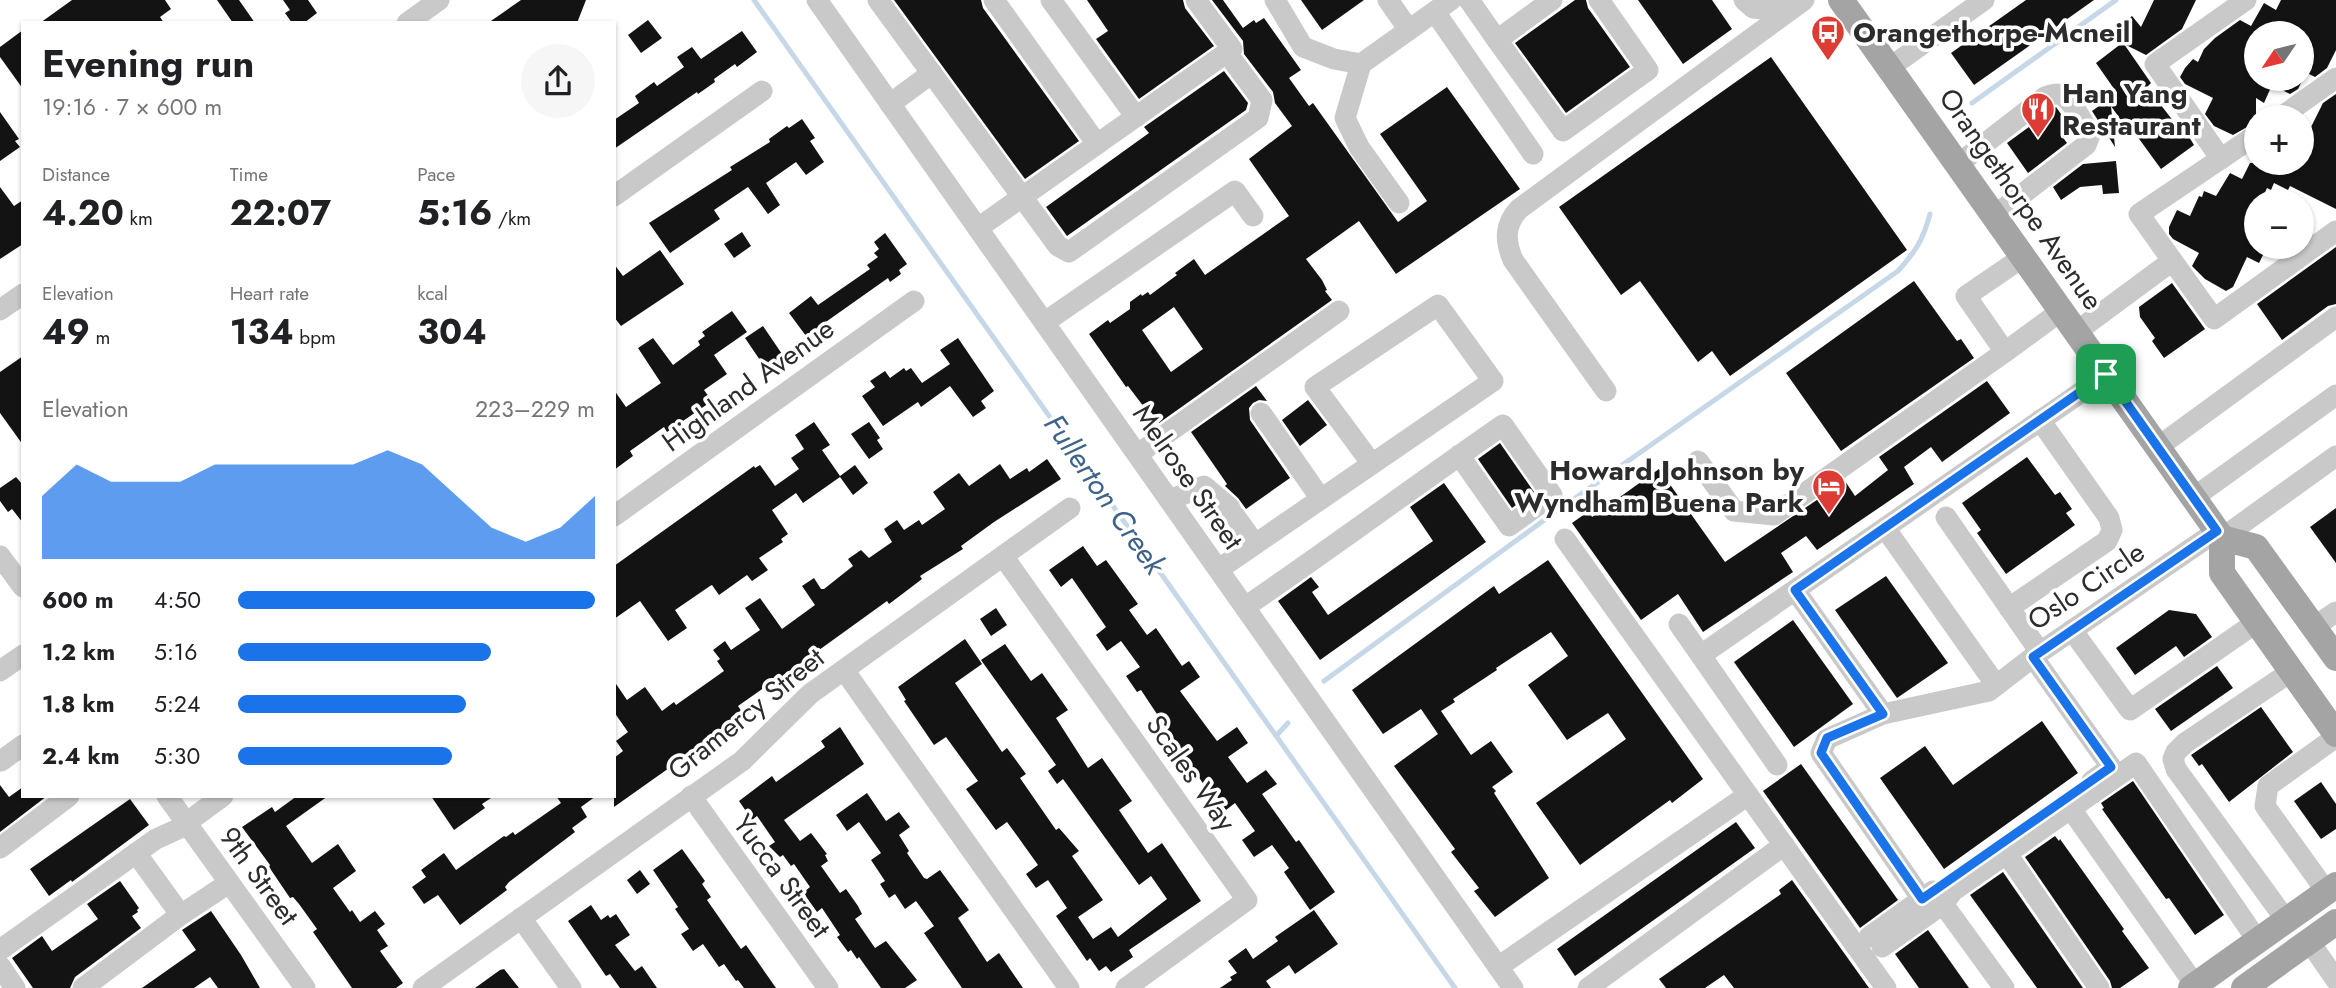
<!DOCTYPE html>
<meta charset="utf-8">
<style>
:root{--surface:#fff;--page:#f6f6f6;--text:#202124;--muted:#757577;--accent:#1a73e8}
body{margin:0;font-family:Jost,sans-serif;background:var(--page);color:var(--text);height:100vh;display:flex;flex-direction:column;font-size:26px;white-space:nowrap}
*{box-sizing:border-box;margin:0}
p{font-size:23px;color:var(--muted)}
.icon{flex:none;width:38px;height:38px;fill:none;stroke:currentColor;stroke-width:2;stroke-linecap:round;stroke-linejoin:round}
.map{position:relative;flex:1;overflow:hidden}
.drawer{position:absolute;left:21px;top:21px;width:595px;height:777px;display:flex;flex-direction:column;background:var(--surface);border-radius:0px;box-shadow:0 2px 5px #0004}
.drawer>*{flex:none}
.needle{width:46px;rotate:235deg}
.buttons{position:absolute;left:2244px;top:21px;display:grid;gap:14px}
.buttons a{display:grid;place-items:center;width:70px;height:70px;border-radius:50%;background:var(--surface);box-shadow:0 2px 5px #0004;font-size:35px}
.pin{position:absolute;display:grid;place-items:center;width:60px;height:60px;color:#fff;margin:-30px;border-radius:14px;box-shadow:0 4px 10px #0006}
.round{display:grid;place-items:center;flex:none;width:74px;height:74px;border-radius:37px;background:var(--page)}
.overview{display:flex;align-items:center;justify-content:space-between;height:119px;padding:0 21px}
h1{font-size:38px;font-weight:700;line-height:52px}
.figures{display:grid;grid-template-columns:repeat(3,1fr);gap:10px;height:119px;padding:7px 21px}
.figures div{display:grid;align-content:center}
.figures b{font-size:35px;font-weight:700}
.figures small{font-size:19px;font-weight:400}
.figures p{font-size:19px}
.chart{height:196px;padding:14px 21px}
.chart p{display:flex;justify-content:space-between}
.chart svg{width:100%;height:126px;margin-top:7px;fill:var(--accent);opacity:.7}
ul{padding:0 21px;list-style:none;font-size:23px}
li{display:grid;grid-template-columns:112px 84px 1fr;align-items:center;height:52px}
li i{height:18px;border-radius:9px;background:var(--accent)}
.map>svg:first-child{display:block}
.lines{fill:none;stroke-linecap:round;stroke-linejoin:round}
.stream{stroke:#c6d7e8;stroke-width:5}
.building{fill:#131313;fill-rule:evenodd}
.minor{stroke:#c9c9c9;stroke-width:21}
.major{stroke:#a4a4a4;stroke-width:26}
.route-casing{stroke:#fff;stroke-width:14}
.route{stroke:#1a73e8;stroke-width:9}
.labels{text-anchor:middle;dominant-baseline:central;stroke-width:7;stroke-linejoin:round;paint-order:stroke}
.poi-label{font-size:28px;font-weight:bold;fill:#2c2c2c;stroke:#fff;text-anchor:start}
.street-label{font-size:28px;fill:#2c2c2c;stroke:#fff}
.water-label{font-size:30px;font-style:italic;fill:#3e6389;stroke:#fff}
</style>
<div class="map">
<svg width="2336" height="988" viewBox="0 0 2336 988">
<rect width="100%" height="100%" fill="#fff"/>
<g class="lines">
<!-- stream -->
<g class="stream">
<path d="M754,0L1455,988"/>
<path d="M1972,103L2116,0"/>
<path d="M1324,681L1547,518L1898,271C1916,251 1923,240 1930,214"/>
<path d="M1276,736L1288,723"/>
</g>
</g>
<!-- building -->
<g class="building">
<path d="M72,0H165L171,9L160,17L164,23H40Z"/>
<path d="M217,0H239L255,23H233Z"/>
<path d="M283,0H308L317,13L304,23H292L285,13L290,10Z"/>
<path d="M521,0H586L577,23H488Z"/>
<path d="M894,0H981L983,8L1079,141L1025,179Z"/>
<path d="M1087,0H1183L1185,8L1214,46L1139,99L1096,39L1108,31Z"/>
<path d="M1212,0H1223L1243,28L1254,20L1256,23L1264,18L1301,70L1289,78L1309,106L1313,103L1398,222L1427,201L1380,134L1447,87L1520,189L1396,274L1359,221L1306,259L1322,280L1327,290L1325,291L1332,300L1159,423L1151,412L1150,413L1144,407L1128,386L1126,387L1089,334L1108,320L1110,323L1130,309V302L1141,294L1142,296L1148,292L1150,295L1177,275L1175,273L1194,259L1205,275L1289,216L1249,159L1292,126L1275,103L1273,92L1244,54L1243,41ZM1174,307L1203,349L1171,372L1142,330Z"/>
<path d="M1301,0H1364L1322,30Z"/>
<path d="M1575,0H1586L1588,8L1630,67L1566,113L1515,43Z"/>
<path d="M1638,0H1712L1732,29L1683,64Z"/>
<path d="M2026,0H2094L1974,85L1951,53Z"/>
<path d="M2154,0H2196L2182,29L2146,55L2124,44L2151,83L2147,87L2174,122L2178,119L2194,145L2161,169L2137,136H2132L2111,106L2115,147L2092,111L2117,93L2096,63L2126,40L2117,27L2132,16L2141,27Z"/>
<path d="M2281,0H2336V50L2327,68L2315,77L2301,70V33H2256V79H2303L2298,89L2290,94L2272,85L2264,103L2256,98V122L2233,135L2214,126L2205,114L2213,98L2185,84L2180,77L2185,68L2193,59L2198,62L2204,49L2215,38L2240,20L2251,26L2264,3L2276,10Z"/>
<path d="M648,20L662,38L641,53L628,35Z"/>
<path d="M23,30V89L0,57V47Z"/>
<path d="M742,31L757,52L737,67L735,64L714,79L715,82L698,94L697,92L614,149V120L639,103L635,96L654,82L657,86L684,67L677,57L692,47L701,59Z"/>
<path d="M1771,57L1907,250L1730,376L1712,351L1698,362L1640,281L1621,295L1559,207Z"/>
<path d="M1224,71L1248,103L1246,110L1067,236L1046,207L1149,133L1144,127Z"/>
<path d="M2336,94V209L2290,186L2288,190L2274,183L2271,190L2267,188L2261,201H2256V247L2266,249L2259,263L2247,257L2233,287L2226,291L2205,279L2192,266L2199,253L2173,239L2169,234V227L2177,210L2190,216L2199,196L2202,197L2204,191L2216,196L2230,173L2242,179L2250,163H2301V122L2311,127L2323,103Z"/>
<path d="M2056,107L2071,128L2061,135L2067,143L2028,173L2007,143Z"/>
<path d="M0,112L19,139L15,141L20,147L0,161Z"/>
<path d="M802,119L815,138L810,141L824,162L806,175L796,162L766,183L780,205L768,214L748,187L714,210L720,219L670,253L649,223L732,170L730,167L770,142L769,139L787,126L789,128Z"/>
<path d="M2116,161L2119,193L2103,194L2102,185L2080,187L2061,200L2053,187L2083,164Z"/>
<path d="M0,187L14,206L23,200V244L0,259Z"/>
<path d="M742,232L751,246L734,258L724,244Z"/>
<path d="M885,233L907,264L899,270L901,274L890,282L888,278L806,336L789,313L811,296L818,305L870,269L867,265L878,257L874,253L879,249L874,242Z"/>
<path d="M2336,247V304L2328,306L2282,340L2257,304Z"/>
<path d="M660,250L684,284L621,326L614,317V264L623,276Z"/>
<path d="M1914,281L1957,341L1961,339L1974,358L1841,451L1786,373Z"/>
<path d="M2172,283L2205,329L2164,358L2152,341L2155,338L2140,317L2139,307Z"/>
<path d="M732,311L747,332L714,355L727,374L704,390L712,401L667,432L664,427L630,451L633,456L614,470V390L626,407L661,383L638,348L653,338L673,365L700,345L698,341L705,336L702,332Z"/>
<path d="M763,326L782,354L780,355L784,361L772,369L768,364L764,366L745,338Z"/>
<path d="M958,338L994,391L981,401L986,408L973,417L950,386L921,407L918,402L915,404L883,426L862,396L875,387L870,381L885,371L890,378L904,368L906,371L911,368L922,383L950,364L940,350Z"/>
<path d="M23,356V445L0,413V372Z"/>
<path d="M1987,381L2010,413L1942,462L1931,447L1904,467L1914,484L1817,550L1806,536L1781,553L1793,572L1703,632L1678,594L1641,620L1572,523L1589,511L1592,517L1659,469L1725,562L1845,481L1855,496L1888,470L1879,457Z"/>
<path d="M1256,386L1267,401L1259,400L1253,403L1249,408L1250,420L1290,478L1246,509L1238,498L1225,486L1227,484L1191,432Z"/>
<path d="M1308,400L1327,425L1300,446L1282,420Z"/>
<path d="M814,422L830,445L822,450L840,476L855,465L868,483L853,495L840,477L803,503L796,493L772,510L788,534L781,539L783,542L759,558L768,570L752,581L747,575L719,595L712,585L710,586L675,610L687,628L668,641L640,601L614,619V566L754,466L755,468L760,465L775,486L799,469L791,458L804,449L795,435Z"/>
<path d="M869,422L880,438L877,440L883,449L869,459L851,434Z"/>
<path d="M1500,443L1534,492L1512,508L1478,459Z"/>
<path d="M2027,457L2055,495L2060,492L2072,509L2066,513L2075,525L2006,574L1977,533L1981,530L1962,503Z"/>
<path d="M1047,459L1061,479L994,522L961,546L963,549L920,576L922,579L901,595L889,604L887,601L790,671L793,675L781,684L778,679L775,680L738,706L744,715L614,807V758L623,751L616,741L628,732L614,712V681L627,700L645,687L662,711L674,702L676,705L724,671L717,661L720,659L713,650L725,641L731,650L760,630L745,608L760,598L782,629L815,605L802,586L814,578L821,589H824L853,566L848,559L861,550L869,558L892,542L884,529L897,520L904,530L919,520L922,525L945,509L933,492L959,473L969,486L1000,464L1010,479L1027,468L1029,472Z"/>
<path d="M16,477L23,485V523L12,509L8,512L0,501V488Z"/>
<path d="M1444,483L1486,542L1320,660L1278,601L1311,577L1319,587L1312,592L1328,615L1433,541L1410,507Z"/>
<path d="M2336,508V563L2310,527Z"/>
<path d="M1083,546L1097,566L1106,560L1138,604L1129,610L1147,635L1156,628L1182,666L1189,661L1200,677L1180,691L1217,741L1237,727L1248,743L1228,757L1247,783L1266,770L1277,784L1262,794L1296,842L1299,840L1335,892L1310,910L1284,872L1289,868L1272,845L1254,857L1242,840L1255,831L1235,803L1226,810L1215,794L1212,797L1141,690L1137,692L1126,676L1140,667L1121,641L1107,651L1096,635L1106,627L1072,578L1061,587L1049,570Z"/>
<path d="M1548,560L1703,779L1672,803L1670,800L1580,865L1536,803L1626,739L1608,713L1567,740L1528,685L1568,656L1551,632L1496,668L1497,670L1453,699L1455,702L1441,711L1471,755L1491,741L1513,772L1492,787L1496,791L1494,793L1549,878L1495,917L1474,891L1479,888L1451,852L1455,849L1394,766L1438,734L1421,709L1383,734L1352,690L1494,586L1499,594Z"/>
<path d="M1886,576L1948,663L1897,698L1835,610Z"/>
<path d="M996,608L1007,625L991,636L980,619Z"/>
<path d="M2169,610L2196,614L2212,637L2184,657L2176,646L2135,675L2116,648Z"/>
<path d="M1793,620L1853,704L1794,747L1734,662Z"/>
<path d="M965,639L982,664L955,683L1002,752L1007,748L1026,774L1020,778L1056,830L1059,828L1079,851L1072,856L1103,900L1078,917L1093,939L1111,927L1118,937L1167,899L1151,876L1139,885L1063,779L1057,784L1048,771L1056,765L981,660L1005,644L1031,681L1042,673L1068,710L1056,718L1088,768L1102,758L1132,801L1119,810L1148,853L1162,843L1201,901L1129,950L1133,957L1111,972L1106,966L1099,971L1090,958L1087,961L1056,916L1067,908L1048,880L1036,888L1026,874L1038,865L1018,837L1007,822L996,830L966,789L978,781L946,737L934,745L904,701L906,700L898,687Z"/>
<path d="M2217,666L2233,688L2171,731L2155,709Z"/>
<path d="M2261,707L2293,752L2229,802L2202,764L2199,766L2191,755Z"/>
<path d="M2042,721L2078,773L1944,869L1880,778L1925,746L1953,785Z"/>
<path d="M840,727L864,764L784,820L800,841L811,833L827,854L825,855L828,861L821,866L840,893L846,889L858,906L862,914L855,919L875,948L886,941L917,980L905,988H881L859,957L857,959L851,950L848,952L837,937L840,935L822,908L817,912L807,898L804,892L810,887L794,864L791,866L783,855L780,857L769,846L775,842L757,816L752,820L739,801L772,776L776,782L825,747L821,741Z"/>
<path d="M1801,764L1898,900L1860,928L1763,791Z"/>
<path d="M2133,781L2224,915L2195,935L2169,898L2166,899L2102,809L2104,808L2101,803Z"/>
<path d="M2321,782L2336,804V829L2321,839L2294,801Z"/>
<path d="M0,785L9,797L23,787V796H47L0,832Z"/>
<path d="M867,793L886,821L899,812L910,827L899,835L909,851L907,853L924,878L927,879L940,870L969,910L958,918L987,962L999,953L1023,988H962L924,933L934,926L916,901L905,909L895,894L889,898L880,884L885,881L871,860L881,853L859,822L847,831L836,815Z"/>
<path d="M297,796H328L286,826L312,863L338,844L356,871L333,888L350,912L352,910L360,922L375,911L385,924L377,930L388,946L380,951L403,983L396,988H352L313,932L317,929L299,904L293,897L290,898L269,867L270,865L242,827L272,807L275,812Z"/>
<path d="M431,796H494L482,804L485,808L454,830Z"/>
<path d="M556,796H596L581,807L587,817L572,828L575,832L509,882L505,887L507,890L460,925L438,895L424,904L412,887L426,877L421,870L444,853L456,870L504,836L506,837L513,832L515,835L561,803Z"/>
<path d="M130,799L149,825L72,882L71,880L49,896L30,869Z"/>
<path d="M1736,822L1755,848L1575,976L1557,949Z"/>
<path d="M2055,836L2059,841L2060,839L2124,929L2122,931L2149,968L2120,988H2112L2110,981L2025,857Z"/>
<path d="M682,849L705,881L702,884L711,897L707,900L716,913L741,949L746,945L776,988H744L738,980L736,981L724,964L719,967L703,944L693,951L681,934L689,929L675,909L678,907L653,870Z"/>
<path d="M640,870L650,884L637,894L627,880Z"/>
<path d="M2003,872L2083,988H2037L1970,895Z"/>
<path d="M1792,880L1869,988H1734L1724,975L1705,988H1666L1659,979L1781,894L1779,890Z"/>
<path d="M120,881L139,908L137,910L138,912L132,916L141,928L75,977L70,988H33L12,958L42,936L52,951L98,919L87,904Z"/>
<path d="M591,905L601,920L608,915L610,918L616,914L630,935L615,945L635,971L642,966L657,988H620L610,974L606,976L568,921Z"/>
<path d="M1314,910L1338,944L1295,974L1289,965L1266,981L1271,988H1220L1232,980L1230,977L1237,973L1228,961L1246,948L1253,959L1278,941L1275,937Z"/>
<path d="M211,911L241,955L260,988H218L210,977L194,988H142L196,950L182,930Z"/>
<path d="M1928,930L1969,988H1919L1895,954Z"/>
<path d="M504,969L519,988H475L500,970Z"/>
</g>
<g class="lines">
<!-- minor -->
<g class="minor">
<path d="M817,0L1513,988"/>
<path d="M878,0L1058,246L1069,252L1258,118L1262,100L1227,53"/>
<path d="M994,0L1097,144"/>
<path d="M1051,0L1136,117"/>
<path d="M1275,0L1303,47L1334,59L1361,64"/>
<path d="M1388,0L1409,30"/>
<path d="M1469,0L1497,40L1552,0"/>
<path d="M1744,0L1753,8L1764,9L1777,0"/>
<path d="M1435,12L1533,154"/>
<path d="M407,23L439,0"/>
<path d="M1497,40L1563,131L1648,70L1599,0"/>
<path d="M1361,64L1345,118L1359,147L1399,203"/>
<path d="M1361,64L1451,0"/>
<path d="M1889,68L1984,0"/>
<path d="M890,104L932,73"/>
<path d="M2281,117L2336,78"/>
<path d="M2256,135L2139,214L2214,319L2336,231"/>
<path d="M2221,159L2155,64L2246,0"/>
<path d="M1957,165L2045,97C2051,95 2057,92 2063,96C2071,100 2086,126 2090,135L2086,145L1994,216"/>
<path d="M614,196L762,91"/>
<path d="M978,228L1232,49L1196,0"/>
<path d="M2023,257L1966,296L2005,352L2061,311"/>
<path d="M0,310L23,294"/>
<path d="M1045,322L1235,191L1253,216"/>
<path d="M2076,332L2172,261"/>
<path d="M1606,391L1513,260C1505,241 1504,225 1519,209L1804,0"/>
<path d="M1261,413L1321,499"/>
<path d="M2158,447L2336,317"/>
<path d="M1138,454L1339,311"/>
<path d="M1698,461L1734,511L1774,515L2005,352"/>
<path d="M2193,498L2336,395"/>
<path d="M1170,500L1204,486L1230,508"/>
<path d="M614,516L914,301"/>
<path d="M1235,516L1255,544"/>
<path d="M1946,517L2040,652"/>
<path d="M1885,528L1996,685"/>
<path d="M2222,538L2336,456"/>
<path d="M1565,539L1886,988"/>
<path d="M0,556L23,587"/>
<path d="M1003,556L1247,900L1126,988"/>
<path d="M1219,569L1493,381L1438,305L1315,387L1372,464"/>
<path d="M1795,590L1883,714"/>
<path d="M1245,607C1332,548 1416,485 1503,425L1552,495L1509,526L1459,455"/>
<path d="M2009,608L2107,541L2112,530L2109,518L2040,420"/>
<path d="M1679,624L1777,765"/>
<path d="M2314,627L2336,612"/>
<path d="M2072,630L2130,710L2257,622"/>
<path d="M1701,655L2106,375"/>
<path d="M2033,657L2111,767L2092,781"/>
<path d="M844,670L1069,988"/>
<path d="M0,671L23,655"/>
<path d="M1,761L23,745"/>
<path d="M167,796L305,988"/>
<path d="M691,796L828,988"/>
<path d="M2071,809L2195,985"/>
<path d="M186,823L223,796"/>
<path d="M0,848L69,796"/>
<path d="M136,853L175,907"/>
<path d="M2007,854L2099,988"/>
<path d="M2326,891L2265,806L2268,786L2336,737"/>
<path d="M1922,899L1821,753L1827,739L1883,714L1989,691L2033,657L2217,531"/>
<path d="M1943,904L2004,988"/>
<path d="M521,918L571,988"/>
<path d="M2286,920L2176,769L2173,759L2176,752L2185,743L2292,671"/>
<path d="M1869,937L1933,891"/>
<path d="M2309,941L2336,980"/>
<path d="M1882,947L1943,904L1953,891L2136,763L2257,940"/>
<path d="M0,950L156,839L187,825"/>
<path d="M0,966L15,988"/>
<path d="M1498,967L1748,795"/>
<path d="M83,988L179,916L229,883"/>
<path d="M423,988L742,761L810,694L1070,508"/>
<path d="M1588,988L1784,845"/>
</g>
<!-- major -->
<g class="major">
<path d="M1841,0L2222,538V573L2336,734"/>
<path d="M2222,538L2256,547L2336,658"/>
<path d="M2191,988L2336,885"/>
<path d="M2244,988L2336,922"/>
</g>
</g>
<g class="lines">
<!-- route casing -->
<g class="route-casing">
<path id="route" d="M2106,374L2217,531L2033,657L2111,767L1922,899L1821,753L1827,738L1883,714L1795,590Z"/>
</g>
<!-- route -->
<use href="#route" class="route"/>
</g>
<!-- icons -->
<defs>
<g id="bus-pin" transform="scale(1.75)"><path d="M0 17L-7.5 6A9.5 9.5 0 1 1 7.5 6Z" fill="#dc3c34" stroke="#fff"/><path d="M-5-6H5V4H4V6H2V4H-2V6H-4V4H-5ZM-3.5-4V0h7V-4ZM-3.5 1.2v1.5H-2V1.2ZM2 1.2v1.5H3.5V1.2Z" fill="#fff"/></g>
<g id="restaurant-pin" transform="scale(1.75)"><path d="M0 17L-7.5 6A9.5 9.5 0 1 1 7.5 6Z" fill="#dc3c34" stroke="#fff"/><path d="M-5-6h1v4h1v-4h1v4h1v-4h1v5L-1.5 .5V6h-2V.5L-5-1ZM5-6V6H3V1.5H1.5Q1.5-4 5-6Z" fill="#fff"/></g>
<g id="hotel-pin" transform="scale(1.75)"><path d="M0 17L-7.5 6A9.5 9.5 0 1 1 7.5 6Z" fill="#dc3c34" stroke="#fff"/><path d="M-6-4.5h1.5V1H6V5H4.5V3h-9V5H-6ZM-4 0a1.8 1.8 0 1 1 3.6 0ZM.5 0V-2.5h3Q6-2.5 6 0Z" fill="#fff"/></g>
</defs>
<g fill-rule="evenodd">
<use href="#bus-pin" x="1828" y="32"/>
<use href="#restaurant-pin" x="2038" y="109"/>
<use href="#hotel-pin" x="1829" y="486"/>
</g>
<g class="labels">
<!-- poi labels -->
<g class="poi-label">
<text x="1853" y="32">Orangethorpe-Mcneil</text>
<text x="2062" y="93">Han Yang<tspan x="2062" dy="32">Restaurant</tspan></text>
<text x="1804" y="470" text-anchor="end">Howard Johnson by<tspan x="1804" dy="32">Wyndham Buena Park</tspan></text>
</g>
<!-- street labels -->
<g class="street-label">
<text transform="translate(2021 199) rotate(55)">Orangethorpe Avenue</text>
<text transform="translate(748 385) rotate(-36)">Highland Avenue</text>
<text transform="translate(1188 477) rotate(55)">Melrose Street</text>
<text transform="translate(2086 586) rotate(-34)">Oslo Circle</text>
<text transform="translate(746 714) rotate(-39)">Gramercy Street</text>
<text transform="translate(1191 773) rotate(55)">Scales Way</text>
<text transform="translate(259 876) rotate(54)">9th Street</text>
<text transform="translate(782 876) rotate(54)">Yucca Street</text>
</g>
<!-- water labels -->
<g class="water-label">
<text transform="translate(1105 494) rotate(55)">Fullerton Creek</text>
</g>
</g>
</svg>
<div class="buttons">
<a><svg class="needle" viewBox="-14 -14 28 28"><path d="M0-13l5 13h-10z" fill="#e53935"/><path d="M0 13l5-13h-10z" fill="#757577"/></svg></a>
<a>+</a>
<a>−</a>
</div>
<div class="pin" style="left:2106px;top:374px;background:#1e9e55"><svg class="icon" aria-label="arrive" viewBox="0 0 24 24"><path d="M6 21V4h12l-3 4 3 4H6"/></svg></div>
<section class="drawer">
<div class="overview"><div><h1>Evening run</h1><p>19:16 · 7 × 600 m</p></div><a class="round"><svg class="icon" aria-label="share" viewBox="0 0 24 24"><path d="M12 15V3M7 8l5-5 5 5M5 13v7h14v-7"/></svg></a></div>
<div class="figures">
<div><p>Distance</p><b>4.20<small> km</small></b></div>
<div><p>Time</p><b>22:07</b></div>
<div><p>Pace</p><b>5:16<small> /km</small></b></div>
</div>
<div class="figures">
<div><p>Elevation</p><b>49<small> m</small></b></div>
<div><p>Heart rate</p><b>134<small> bpm</small></b></div>
<div><p>kcal</p><b>304</b></div>
</div>
<div class="chart"><p><span>Elevation</span>223–229 m</p>
<svg viewBox="0 0 160 44" preserveAspectRatio="none"><path d="M0 44V22L10 11L20 17L30 17L40 17L50 11L60 11L70 11L80 11L90 11L100 6L110 11L120 22L130 33L140 38L150 33L160 22V44z"/></svg>
</div>
<ul>
<li><b>600 m</b>4:50<i style="width:100%"></i></li>
<li><b>1.2 km</b>5:16<i style="width:71%"></i></li>
<li><b>1.8 km</b>5:24<i style="width:64%"></i></li>
<li><b>2.4 km</b>5:30<i style="width:60%"></i></li>
</ul>
</section>
</div>
